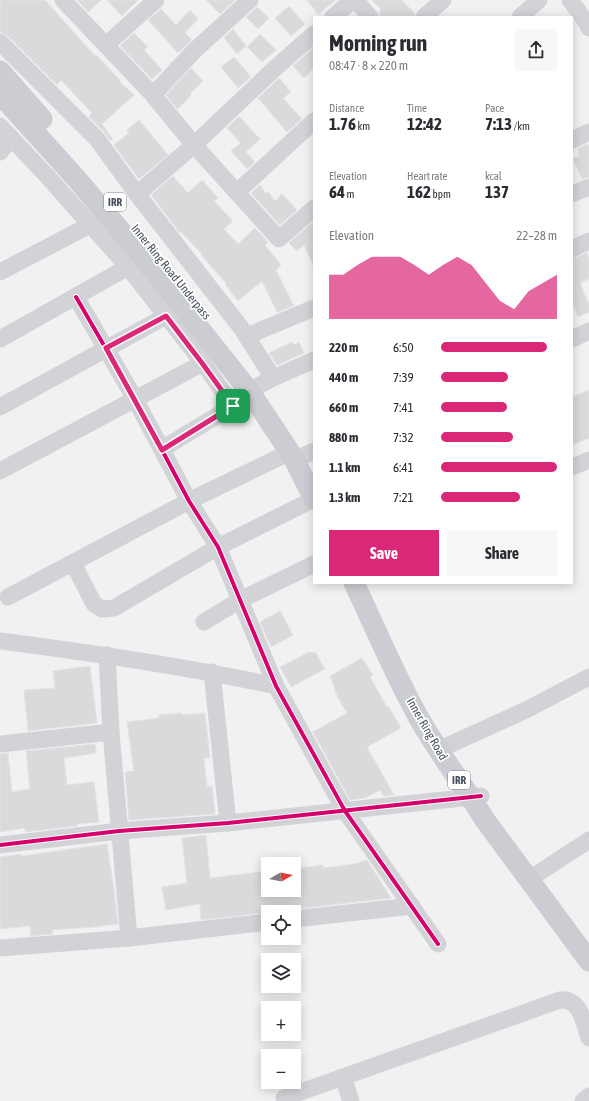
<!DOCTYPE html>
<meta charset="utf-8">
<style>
:root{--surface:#fff;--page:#f7f7f7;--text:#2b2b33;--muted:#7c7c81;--accent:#db2777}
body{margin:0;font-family:"Asap Condensed",sans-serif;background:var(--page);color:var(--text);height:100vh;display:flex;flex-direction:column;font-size:15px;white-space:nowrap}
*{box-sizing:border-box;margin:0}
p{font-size:13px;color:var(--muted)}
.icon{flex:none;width:22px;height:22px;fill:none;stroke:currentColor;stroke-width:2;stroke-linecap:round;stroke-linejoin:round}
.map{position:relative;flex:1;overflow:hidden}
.side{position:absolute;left:313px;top:16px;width:260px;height:568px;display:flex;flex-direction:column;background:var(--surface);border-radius:0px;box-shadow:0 2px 10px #0003}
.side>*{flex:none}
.needle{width:26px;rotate:81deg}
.fabs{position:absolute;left:261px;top:857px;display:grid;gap:8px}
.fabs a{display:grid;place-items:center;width:40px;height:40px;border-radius:0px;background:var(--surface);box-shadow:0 2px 10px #0003;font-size:20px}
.pin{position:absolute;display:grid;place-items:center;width:34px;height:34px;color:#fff;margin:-17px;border-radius:8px;box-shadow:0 2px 6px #0006}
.round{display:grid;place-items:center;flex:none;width:42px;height:42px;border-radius:0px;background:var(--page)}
.summary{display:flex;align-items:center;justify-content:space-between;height:68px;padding:0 16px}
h1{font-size:22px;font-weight:700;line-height:30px}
.metrics{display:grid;grid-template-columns:repeat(3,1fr);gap:6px;height:68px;padding:4px 16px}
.metrics div{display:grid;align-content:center}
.metrics b{font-size:17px;font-weight:700}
.metrics small{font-size:11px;font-weight:400}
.metrics p{font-size:11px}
.chart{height:112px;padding:8px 16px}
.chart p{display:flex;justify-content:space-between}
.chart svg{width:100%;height:72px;margin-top:4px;fill:var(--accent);opacity:.7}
.action{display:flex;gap:8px;margin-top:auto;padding:8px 16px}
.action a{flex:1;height:46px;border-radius:0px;background:var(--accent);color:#fff;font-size:16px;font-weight:700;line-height:46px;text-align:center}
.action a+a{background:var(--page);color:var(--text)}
ul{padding:0 16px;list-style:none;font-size:13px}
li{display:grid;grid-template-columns:64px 48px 1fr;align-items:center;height:30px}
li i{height:10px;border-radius:5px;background:var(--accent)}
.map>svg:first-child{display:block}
.building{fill:#dadadd;stroke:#e3e3e4}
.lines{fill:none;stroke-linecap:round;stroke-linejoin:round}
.minor{stroke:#d2d3d7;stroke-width:17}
.major{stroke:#cbcdd2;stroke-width:21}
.cycleway-casing{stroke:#fff;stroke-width:6}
.cycleway{stroke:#d6006c;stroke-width:4}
.route-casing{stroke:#fff;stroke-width:8}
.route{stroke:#db2777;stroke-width:5}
.labels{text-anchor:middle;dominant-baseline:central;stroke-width:3.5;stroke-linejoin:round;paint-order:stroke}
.shield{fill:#fff;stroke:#7e848f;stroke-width:1}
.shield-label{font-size:11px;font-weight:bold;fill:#474f5f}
.street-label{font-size:12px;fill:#474f5f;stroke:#fff}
</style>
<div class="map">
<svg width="589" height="1101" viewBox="0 0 589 1101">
<rect width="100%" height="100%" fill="#f2f1f1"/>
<!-- building -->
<g class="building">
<path d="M0,0H45L95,56L96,55L120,80L119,81L134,95L102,124L113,140L111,141L104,132L89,117L92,113L61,80L57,85L7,35L0,32Z"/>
<path d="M77,0H101L88,12Z"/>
<path d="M107,0H138L122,16Z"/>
<path d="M206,0H235L220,14Z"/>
<path d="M307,0H336L318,14Z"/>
<path d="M372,0H402L415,14L414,17H380L379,13L381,9Z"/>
<path d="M289,6L305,24L291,36L275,18Z"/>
<path d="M257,7L269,18L258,29L246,17Z"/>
<path d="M161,9L176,25L190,10L198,19L185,33L192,40L178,53L148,20Z"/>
<path d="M233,29L246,46L237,54L224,38Z"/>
<path d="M134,33L148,47L144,50L162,70L152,79L120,46Z"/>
<path d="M260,34L276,50L262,62L247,47Z"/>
<path d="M314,47V68L304,78L293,66Z"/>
<path d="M234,57L251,77L238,88L221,67Z"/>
<path d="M191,68L203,81L190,94L191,95L184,103L177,109L166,95Z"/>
<path d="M279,78L291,92L283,98L302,119L287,132L258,98Z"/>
<path d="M239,116L260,139L246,152L255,162L247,169L231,151L241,143L227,128Z"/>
<path d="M139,120L168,155L139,179L114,145L129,133L127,130Z"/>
<path d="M588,144L589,147V177L582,179L573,159L579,156L578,148Z"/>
<path d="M173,176L188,193L202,180L218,198L214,201L233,221L224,229L238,244L255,228L268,242L265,245L281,265L276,270L294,306L277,312L262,281L238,301L225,284L226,283L201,255L202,254L181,232L180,233L151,195Z"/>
<path d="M260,185L266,194L268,192L275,201L282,194L297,210L280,225L251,193Z"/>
<path d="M314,221V267L304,245L297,251L289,243Z"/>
<path d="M587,253L589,259V279L580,283L589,304V312L578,317L572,302V259Z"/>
<path d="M292,342L295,345L299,342L304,353L277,365L269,353Z"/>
<path d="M589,390V438L572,445V397Z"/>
<path d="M280,611L293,635L271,647L260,622Z"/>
<path d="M315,652L325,669L291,687L280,667L307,653Z"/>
<path d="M362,658L373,675L370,677L387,707L388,706L401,728L367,747L394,795L384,796L380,790L365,798L350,800L313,732L347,713L338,698L330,676Z"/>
<path d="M90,666L97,723L28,731L24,690L55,688L53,671Z"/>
<path d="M181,713L182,715L205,713L210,758H204L207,787L212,786L215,814L129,820L125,772L134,771L127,722L159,718V715Z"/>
<path d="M95,744L96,753L64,758L67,785L94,782L99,822L77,824V826L25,832V828L0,832V754L8,753L12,792L30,789L26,751Z"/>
<path d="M206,835L210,878L268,871V890H294V869L323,865L324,868L354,864L367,860L391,898L201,920L200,904L166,910L162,887L187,883L182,838Z"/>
<path d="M107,844L114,889L118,924L94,927L52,930L53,934L31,936L30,926L0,929V857L21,854V856Z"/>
</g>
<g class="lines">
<!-- minor -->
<g class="minor">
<path d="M63,0L153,95L194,145L279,239L314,208"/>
<path d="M355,0L370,17"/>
<path d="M570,0L587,23L589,28"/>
<path d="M333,17L353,0"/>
<path d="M424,17L443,0"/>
<path d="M520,17L539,0"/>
<path d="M0,42L97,139L137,194L242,329L273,378"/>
<path d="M106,45L156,0"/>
<path d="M153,95L194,51L250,0"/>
<path d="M0,126L47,176L128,267L203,363L233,406"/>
<path d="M572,140L589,132"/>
<path d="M0,152L11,138"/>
<path d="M237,192L314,121"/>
<path d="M137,194L194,145L273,70L314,34"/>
<path d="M572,194L589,187"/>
<path d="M572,249L589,241"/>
<path d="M0,272L90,225"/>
<path d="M76,297L135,399L189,501L218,547L276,686L345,811L438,944"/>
<path d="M247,336L314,308"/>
<path d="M0,339L128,267"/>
<path d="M572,339L589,331"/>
<path d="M0,407L166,316"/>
<path d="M162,449L233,406L260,385L273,378L314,360"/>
<path d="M305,455L314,451"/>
<path d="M572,467L589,460"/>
<path d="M0,471L203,363"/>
<path d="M73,563L94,604L102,609L114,608L218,547L314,499"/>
<path d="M8,597L189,501L290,452"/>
<path d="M204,622L240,600L314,564"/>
<path d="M0,641C93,653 184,666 276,686"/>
<path d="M107,655L111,732L129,938"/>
<path d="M212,672L228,823"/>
<path d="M0,744L111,732"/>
<path d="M447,746L528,709L589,677"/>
<path d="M0,845L119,831L228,823L481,796"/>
<path d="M537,874L589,840"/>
<path d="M294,919L412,906"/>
<path d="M0,948L129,938L268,922"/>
<path d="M343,1077L351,1101"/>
<path d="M284,1098L560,1000C580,998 584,1022 589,1038"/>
<path d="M583,1101L589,1096"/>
</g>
<!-- major -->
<g class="major">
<path d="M0,71L42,119"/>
<path d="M0,94L75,177L141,255L250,392L293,457L314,499"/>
<path d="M354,583C376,629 395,676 420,720C440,755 464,786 485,820L589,961"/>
</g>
<!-- cycleway casing -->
<g class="cycleway-casing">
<g id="cycleway">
<path d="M76,297L135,399L189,501L218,547L276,686L345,811L438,944"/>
<path d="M0,845L119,831L228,823L481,796"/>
</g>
</g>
<!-- cycleway -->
<use href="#cycleway" class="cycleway"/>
</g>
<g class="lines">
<!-- route casing -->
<g class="route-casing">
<path id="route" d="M166,316L202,363L233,406L162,450L106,348Z"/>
</g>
<!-- route -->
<use href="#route" class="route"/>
</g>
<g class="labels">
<!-- shield labels -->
<g class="shield">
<rect x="104" y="193" width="22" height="18" rx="3"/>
<rect x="448" y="771" width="22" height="18" rx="3"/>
</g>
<g class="shield-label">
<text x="115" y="202">IRR</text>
<text x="459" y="780">IRR</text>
</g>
<!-- street labels -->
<g class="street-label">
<text transform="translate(171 272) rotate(51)">Inner Ring Road Underpass</text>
<text transform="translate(427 729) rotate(60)">Inner Ring Road</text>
</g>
</g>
</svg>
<div class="fabs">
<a><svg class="needle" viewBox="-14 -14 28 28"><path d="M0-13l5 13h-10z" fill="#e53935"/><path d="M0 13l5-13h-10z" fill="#7c7c81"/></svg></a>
<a><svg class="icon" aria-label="locate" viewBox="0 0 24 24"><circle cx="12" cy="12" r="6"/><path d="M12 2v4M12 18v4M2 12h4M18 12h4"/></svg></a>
<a><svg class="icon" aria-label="layers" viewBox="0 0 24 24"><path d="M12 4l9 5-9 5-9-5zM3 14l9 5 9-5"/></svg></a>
<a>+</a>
<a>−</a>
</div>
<div class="pin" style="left:233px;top:406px;background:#1e9e55"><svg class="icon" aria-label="arrive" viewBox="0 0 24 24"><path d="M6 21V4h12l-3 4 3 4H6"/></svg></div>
<section class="side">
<div class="summary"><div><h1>Morning run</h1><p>08:47 · 8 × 220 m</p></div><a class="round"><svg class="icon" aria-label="share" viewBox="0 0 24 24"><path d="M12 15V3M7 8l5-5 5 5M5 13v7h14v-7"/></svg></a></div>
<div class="metrics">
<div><p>Distance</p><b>1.76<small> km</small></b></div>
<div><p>Time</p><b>12:42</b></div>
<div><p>Pace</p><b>7:13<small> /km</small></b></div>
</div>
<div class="metrics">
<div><p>Elevation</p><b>64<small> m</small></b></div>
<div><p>Heart rate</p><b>162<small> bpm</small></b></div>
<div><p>kcal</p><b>137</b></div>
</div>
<div class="chart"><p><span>Elevation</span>22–28 m</p>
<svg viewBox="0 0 160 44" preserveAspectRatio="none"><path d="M0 44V17L10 17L20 11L30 6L40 6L50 6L60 11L70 17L80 11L90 6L100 11L110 22L120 33L130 38L140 27L150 22L160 17V44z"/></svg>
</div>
<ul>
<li><b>220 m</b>6:50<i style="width:91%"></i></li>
<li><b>440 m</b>7:39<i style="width:58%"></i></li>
<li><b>660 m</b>7:41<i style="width:57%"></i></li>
<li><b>880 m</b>7:32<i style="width:62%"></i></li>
<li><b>1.1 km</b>6:41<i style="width:100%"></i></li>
<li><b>1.3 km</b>7:21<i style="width:68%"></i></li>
</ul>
<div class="action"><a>Save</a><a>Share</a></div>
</section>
</div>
